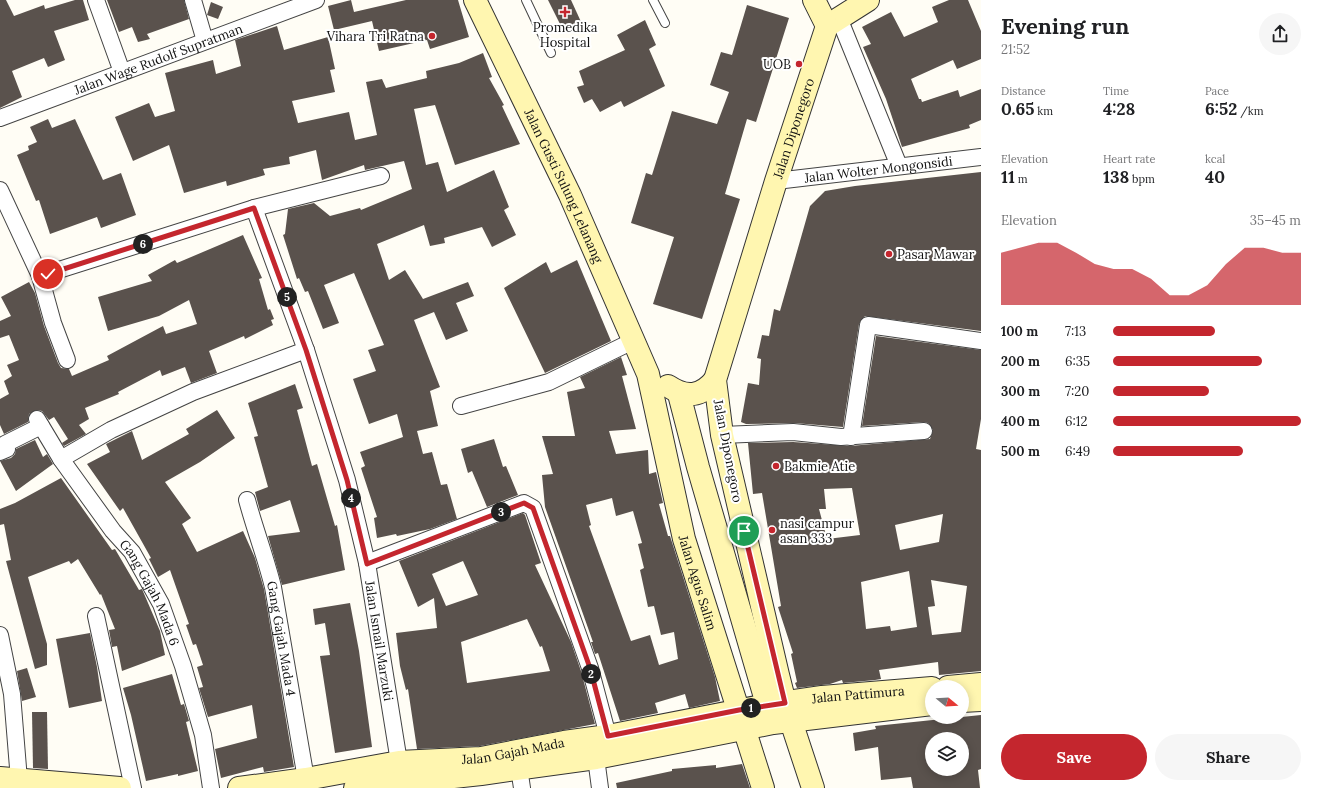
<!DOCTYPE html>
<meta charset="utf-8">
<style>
:root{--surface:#fff;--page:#f6f6f6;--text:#202124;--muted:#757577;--accent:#c4262e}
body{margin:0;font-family:Lora,serif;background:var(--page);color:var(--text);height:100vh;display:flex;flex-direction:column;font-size:15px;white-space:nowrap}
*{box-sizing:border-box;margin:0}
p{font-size:13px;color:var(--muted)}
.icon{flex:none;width:22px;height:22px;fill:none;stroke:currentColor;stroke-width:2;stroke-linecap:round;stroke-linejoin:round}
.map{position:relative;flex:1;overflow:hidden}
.panel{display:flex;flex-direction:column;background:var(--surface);width:340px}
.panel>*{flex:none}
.needle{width:26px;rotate:108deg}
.controls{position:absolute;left:925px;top:680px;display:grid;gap:8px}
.controls a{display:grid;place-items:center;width:44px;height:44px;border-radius:50%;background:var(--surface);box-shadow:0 2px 10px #0003;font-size:20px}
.pin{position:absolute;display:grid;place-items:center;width:34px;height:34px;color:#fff;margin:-17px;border:2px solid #fff;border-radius:50%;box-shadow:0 1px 4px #0007}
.km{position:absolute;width:20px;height:20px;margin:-10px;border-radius:50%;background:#222;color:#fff;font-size:11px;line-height:20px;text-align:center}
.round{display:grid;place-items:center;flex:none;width:42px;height:42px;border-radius:21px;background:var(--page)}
.head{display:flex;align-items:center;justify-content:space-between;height:68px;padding:0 20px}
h1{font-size:22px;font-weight:700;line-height:30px}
.metrics{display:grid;grid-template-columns:repeat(3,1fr);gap:6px;height:68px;padding:4px 20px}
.metrics div{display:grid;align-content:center}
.metrics b{font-size:17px;font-weight:700}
.metrics small{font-size:11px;font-weight:400}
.metrics p{font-size:11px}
.chart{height:112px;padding:8px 20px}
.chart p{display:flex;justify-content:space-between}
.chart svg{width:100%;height:72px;margin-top:4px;fill:var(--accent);opacity:.7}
.cta{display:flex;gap:8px;margin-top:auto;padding:8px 20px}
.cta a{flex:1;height:46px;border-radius:24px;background:var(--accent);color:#fff;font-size:16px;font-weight:700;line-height:46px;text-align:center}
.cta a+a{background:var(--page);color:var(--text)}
ul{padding:0 20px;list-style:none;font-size:13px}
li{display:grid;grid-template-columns:64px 48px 1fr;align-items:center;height:30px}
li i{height:10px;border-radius:5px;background:var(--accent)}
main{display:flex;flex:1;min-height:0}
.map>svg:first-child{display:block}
.building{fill:#5a524d;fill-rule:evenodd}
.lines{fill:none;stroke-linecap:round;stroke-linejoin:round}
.lane-casing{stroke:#444;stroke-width:10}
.street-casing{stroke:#444;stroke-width:18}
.secondary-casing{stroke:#333;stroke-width:24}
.lane{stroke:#fff;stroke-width:8}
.street{stroke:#fff;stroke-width:16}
.secondary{stroke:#fff6b0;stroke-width:22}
.route-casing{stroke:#fff;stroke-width:8}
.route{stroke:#c4262e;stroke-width:5}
.poi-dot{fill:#c4262e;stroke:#fff;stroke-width:1.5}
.labels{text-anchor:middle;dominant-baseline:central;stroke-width:4;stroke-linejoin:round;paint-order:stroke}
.poi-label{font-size:13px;fill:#111;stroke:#fff;text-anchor:start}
.street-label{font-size:13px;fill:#111;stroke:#fff}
</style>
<main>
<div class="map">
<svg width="981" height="788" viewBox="0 0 981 788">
<rect width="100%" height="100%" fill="#fffdf5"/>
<!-- building -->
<g class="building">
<path d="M0,0H6L14,16L44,5L45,9L75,0H83L89,20L54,31L65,60L48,67L44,58L12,71L22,97L0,108Z"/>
<path d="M107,0H184L189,19L147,34L150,39L138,42L132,27L119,32Z"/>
<path d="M351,0L354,12L406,0H458L469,37L430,49L427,40L379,51L372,21L334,30L328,6Z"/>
<path d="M548,0H571L582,24L564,32Z"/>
<path d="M949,0H968L981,31V59L957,69L953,60L911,79L919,99H921L922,102L958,90L960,97L981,89V120L969,125L970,128L902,147L886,99L863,47L871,44L862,27L891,12L904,37L938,22L932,7Z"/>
<path d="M211,2L223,7L218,19L207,15Z"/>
<path d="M747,5L789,18L756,122L747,119L725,194L740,199L702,319L653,304L674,237L631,223L646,173L652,175L672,111L717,124L729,92L710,85L721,52L732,55Z"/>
<path d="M645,20L656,45L649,49L665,86L624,107L621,101L600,112L592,99L584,103L577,87L584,85L579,71L625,50L617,35Z"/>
<path d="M277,26L284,50L328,37L335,69L330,70L335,92L292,101L298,123L349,112L355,140L377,135L366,82L382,79L386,88L427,78L426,71L459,63L483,53L492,77L489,78L504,105L502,106L520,144L455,165L435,105L414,109L426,165L438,162L447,192L494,170L509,207L504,210L516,235L492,247L482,227L444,238L445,243L430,246L424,225L377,244L389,280L405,270L423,299L468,282L474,296L456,303L468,331L446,340L434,312L414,320L440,387L430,391L438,426L417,431L423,454L432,452L441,485L447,484L457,519L430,529L397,536L396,534L377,538L374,518L377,517L361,468L365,466L360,452L403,437L397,414L369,424L353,379L376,371L368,350L384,345L354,273L324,285L339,323L323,329L308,291L305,292L299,278L297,279L283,235L285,234L288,209L314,203L330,216L360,208L361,210L412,189L404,161L365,170L364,165L322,180L316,150L289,157L290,164L263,169L265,175L227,186L226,181L184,193L169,145L133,161L115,117L149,103L155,117L175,111L165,73L213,60L216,74L241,66L235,40Z"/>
<path d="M48,119L52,128L75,119L103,180L121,173L136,215L101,228L97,217L50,234L39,200L36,201L17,155L29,150L28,146L37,142L30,127Z"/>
<path d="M981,172V331L865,316L859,324L843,427L794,423L746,424L741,422L748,383L759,385L761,359L757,358L762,335L769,336L774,309L780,311L810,206L825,191L855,186Z"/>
<path d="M243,235L262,278L259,279L268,310L270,309L274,319L271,320L273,325L245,339L244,336L209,351L217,373L191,383L185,367L162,376L160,370L118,392L119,394L85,408L89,419L79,425L86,434L64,446L62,443L68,439L54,417L49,420L42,411L37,410L29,414L28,422L4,434L0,425V399L9,394L4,381L12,376L7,365L19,360L9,335L0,338V321L11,316L1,297L29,282L35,293L44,326L58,363L61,368L69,369L72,376L109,360L107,356L163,326L166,334L197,324L189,300L159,316L108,331L98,297L152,281L148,275L175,260L177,263Z"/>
<path d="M577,260L611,341L545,373L504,288L546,262L551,273Z"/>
<path d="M876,336L981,350V419L976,449L981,450V671L939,675L938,662L879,670L881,679L875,680L843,683L842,680L830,684L797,688L795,683L797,682L791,654L793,653L778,607L781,606L762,493L753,494L748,443L793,442L850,446L930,439L933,430L928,423L924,422L862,426ZM852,488L860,535L827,539L819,509H826L824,489ZM943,514L939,542L900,550L895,525ZM909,571L917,627L891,631L890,626L866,629L861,582ZM931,580L967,586L961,632L932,635L928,607L935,606Z"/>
<path d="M621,357L627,375L622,376L636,429L609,431L616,454L648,450L649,474L656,472L663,503L659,504L668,536H670L715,677L720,701L689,708L685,694L655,703L658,713L620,721L598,653L595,654L591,642H593L545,507L542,475L553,474L542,436H575L567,392L585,388L580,377ZM612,498L616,516L633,511L642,543L638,544L644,568L640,570L648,607L654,606L661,635L674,632L678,659L659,665L650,635L631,641L589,526L591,525L586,505Z"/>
<path d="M295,384L303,408L297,410L312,466L317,464L335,526L337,525L345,570L282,585L268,536L300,532L290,500L260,511L255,492L268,487L254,437L258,436L248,403Z"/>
<path d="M217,410L235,438L200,462L165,482L191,518L182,524L197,552L243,531L255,558L264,589L294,767L264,772L263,767L221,778L215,749L257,738L252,705L208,717L199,688L203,687L197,667L203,665L196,644L193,645L186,625L189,624L170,570L158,577L149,559L151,558L123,508L120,511L87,464L110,452L106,444L132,431L142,460L189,434L186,429Z"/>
<path d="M494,439L503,467L506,466L518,495L487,507L472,471L468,473L461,449Z"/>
<path d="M35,440L43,457L47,454L53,464L16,491L0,461L11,458L15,454L16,449Z"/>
<path d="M61,478L112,550L115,549L139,590L142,589L160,631L165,655L122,671L117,646L112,647L109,630L115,629L101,594L100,595L78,559L71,564L69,561L28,577L47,644V665L35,669L6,561L11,560L4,524L0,525V509L15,503Z"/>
<path d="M523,513L525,515L541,563L535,565L571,642L581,671L595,724L480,746L417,749L408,689L406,690L400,666L396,633L437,628L434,598L418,607L399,561ZM463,561L478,595L446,606L432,574ZM527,619L540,647L542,646L550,671L467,683L461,642Z"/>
<path d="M350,603L359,651L372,747L335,753L320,656L330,655L325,623L315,625L313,609Z"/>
<path d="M90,633L97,667L102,701L69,708L56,639Z"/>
<path d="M27,668L36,697L22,701L17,671Z"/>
<path d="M172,674L181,705L184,704L189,721L186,722L198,771L178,776V774L146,781L131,715L123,688Z"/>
<path d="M32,712H47L48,769L33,768Z"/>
<path d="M981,715V769L978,770L980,788H913L911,777L881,780L878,747L855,751L853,733L876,729L875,726ZM932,739H962V769H932Z"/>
<path d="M742,764L750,788H617L616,783L672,771V769L716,765V768Z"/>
</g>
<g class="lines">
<!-- lane casing -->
<g class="lane-casing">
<g id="lane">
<path d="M526,0L551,53"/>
<path d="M653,0L665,23"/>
</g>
</g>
<!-- street casing -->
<g class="street-casing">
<g id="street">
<path d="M96,0L122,72"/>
<path d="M193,0L205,41"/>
<path d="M839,18L899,166"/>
<path id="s1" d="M0,118L316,0"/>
<path id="s2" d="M776,181L981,157"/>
<path id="s3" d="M0,190L40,276L254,208L306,350L347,480L367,563L399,762"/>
<path d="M254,208L381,176"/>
<path d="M40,276L53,323L67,360"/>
<path d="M461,406L549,382L633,341"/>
<path id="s4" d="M37,419L61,459L113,531L132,552L161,604L183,666L203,735L211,788"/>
<path d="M722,435L793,432L841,437L924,431"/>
<path d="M851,437L868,325L981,341"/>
<path d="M0,452L7,449L5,444L41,426"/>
<path d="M61,459L111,430L193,392L306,350"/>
<path id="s5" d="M247,500C255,530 266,558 273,587L306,779"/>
<path d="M367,563L524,503L533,508L590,668L608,736"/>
<path d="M96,616L133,788"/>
<path d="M0,635L12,694L19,780"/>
<path d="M596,758L600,788"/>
<path d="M519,768L522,788"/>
</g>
</g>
<!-- secondary casing -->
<g class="secondary-casing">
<g id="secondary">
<path id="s6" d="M475,0L570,195L648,374L684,539L763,788"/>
<path d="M814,0L827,26"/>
<path d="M827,26L868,0"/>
<path d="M668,386C686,398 701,397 715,380"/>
<path d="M679,394L698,467L771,718"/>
<path d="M948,687L981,684"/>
<path d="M962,701L981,700"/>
<path d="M0,778L120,788"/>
<path id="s7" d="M239,788L306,779L399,762L481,758L564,742L608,736L767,705L822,697L932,688"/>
<path d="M355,788L481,774L596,758L773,723L932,704"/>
<path id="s8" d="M813,788L785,703L778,675L722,435L715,380L776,181L827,26"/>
</g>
</g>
<!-- lane -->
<use href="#lane" class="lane"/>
<!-- street -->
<use href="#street" class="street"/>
<!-- secondary -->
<use href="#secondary" class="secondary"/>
</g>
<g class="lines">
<!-- route casing -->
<g class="route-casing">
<path id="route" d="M48,274L254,208L306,350L347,480L367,564L524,503L533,508L590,668L608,736L739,710L785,703L744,531"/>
</g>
<!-- route -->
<use href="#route" class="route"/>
</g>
<!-- markers -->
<g class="poi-dot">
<path d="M563 6h4v4h4v4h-4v4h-4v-4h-4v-4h4z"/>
<circle cx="432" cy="36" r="4"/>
<circle cx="799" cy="64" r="4"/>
<circle cx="889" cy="254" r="4"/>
<circle cx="776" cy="466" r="4"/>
<circle cx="772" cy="530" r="4"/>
</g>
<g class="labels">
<!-- poi labels -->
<g class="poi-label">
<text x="565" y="27" text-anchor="middle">Promedika<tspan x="565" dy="15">Hospital</tspan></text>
<text x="424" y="36" text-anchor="end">Vihara Tri Ratna</text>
<text x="791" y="64" text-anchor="end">UOB</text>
<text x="897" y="254">Pasar Mawar</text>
<text x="784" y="466">Bakmie Atie</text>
<text x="780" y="523">nasi campur<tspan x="780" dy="15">asan 333</tspan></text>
</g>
<!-- street labels -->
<g class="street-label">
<text stroke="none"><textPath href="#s1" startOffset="169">Jalan Wage Rudolf Supratman</textPath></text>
<text stroke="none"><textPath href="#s8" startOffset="684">Jalan Diponegoro</textPath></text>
<text stroke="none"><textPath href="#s2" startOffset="103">Jalan Wolter Mongonsidi</textPath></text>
<text stroke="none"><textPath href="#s6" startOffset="206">Jalan Gusti Sulung Lelanang</textPath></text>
<text transform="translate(728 451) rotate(79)">Jalan Diponegoro</text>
<text stroke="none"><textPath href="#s6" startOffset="627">Jalan Agus Salim</textPath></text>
<text stroke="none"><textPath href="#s4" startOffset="208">Gang Gajah Mada 6</textPath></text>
<text stroke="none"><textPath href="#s5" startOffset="143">Gang Gajah Mada 4</textPath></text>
<text stroke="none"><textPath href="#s3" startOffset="771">Jalan Ismail Marzuki</textPath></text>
<text stroke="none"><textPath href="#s7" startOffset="627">Jalan Pattimura</textPath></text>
<text stroke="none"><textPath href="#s7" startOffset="277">Jalan Gajah Mada</textPath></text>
</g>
</g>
</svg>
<div class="controls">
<a><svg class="needle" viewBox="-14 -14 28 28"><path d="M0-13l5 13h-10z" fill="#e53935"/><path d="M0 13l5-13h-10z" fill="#757577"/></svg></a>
<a><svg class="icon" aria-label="layers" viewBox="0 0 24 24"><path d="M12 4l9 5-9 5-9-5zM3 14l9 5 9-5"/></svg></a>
</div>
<div class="pin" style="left:744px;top:531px;background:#1e9e55"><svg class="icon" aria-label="arrive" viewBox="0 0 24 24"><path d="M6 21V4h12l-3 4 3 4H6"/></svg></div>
<div class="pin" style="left:48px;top:274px;background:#d93025"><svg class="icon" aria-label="check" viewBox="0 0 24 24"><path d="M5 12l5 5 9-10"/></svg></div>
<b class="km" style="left:751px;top:708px">1</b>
<b class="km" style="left:591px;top:674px">2</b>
<b class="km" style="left:501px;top:512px">3</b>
<b class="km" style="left:351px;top:498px">4</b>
<b class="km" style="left:287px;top:297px">5</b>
<b class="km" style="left:143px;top:244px">6</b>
</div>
<section class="panel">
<div class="head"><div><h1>Evening run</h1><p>21:52</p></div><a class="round"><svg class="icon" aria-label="share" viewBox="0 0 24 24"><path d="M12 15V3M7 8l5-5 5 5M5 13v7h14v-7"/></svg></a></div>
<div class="metrics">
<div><p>Distance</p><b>0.65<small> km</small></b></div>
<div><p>Time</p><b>4:28</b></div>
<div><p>Pace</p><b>6:52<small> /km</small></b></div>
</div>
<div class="metrics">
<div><p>Elevation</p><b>11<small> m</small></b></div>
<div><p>Heart rate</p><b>138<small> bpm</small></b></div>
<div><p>kcal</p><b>40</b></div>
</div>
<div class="chart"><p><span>Elevation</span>35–45 m</p>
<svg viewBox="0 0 160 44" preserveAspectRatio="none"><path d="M0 44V12L10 9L20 6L30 6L40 12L50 19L60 22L70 22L80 28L90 38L100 38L110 32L120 19L130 9L140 9L150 12L160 12V44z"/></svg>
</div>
<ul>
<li><b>100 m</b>7:13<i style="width:54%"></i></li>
<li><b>200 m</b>6:35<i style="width:79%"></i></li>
<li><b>300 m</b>7:20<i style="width:51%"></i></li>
<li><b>400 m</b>6:12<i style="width:100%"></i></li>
<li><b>500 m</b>6:49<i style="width:69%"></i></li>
</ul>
<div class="cta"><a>Save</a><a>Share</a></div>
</section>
</main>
